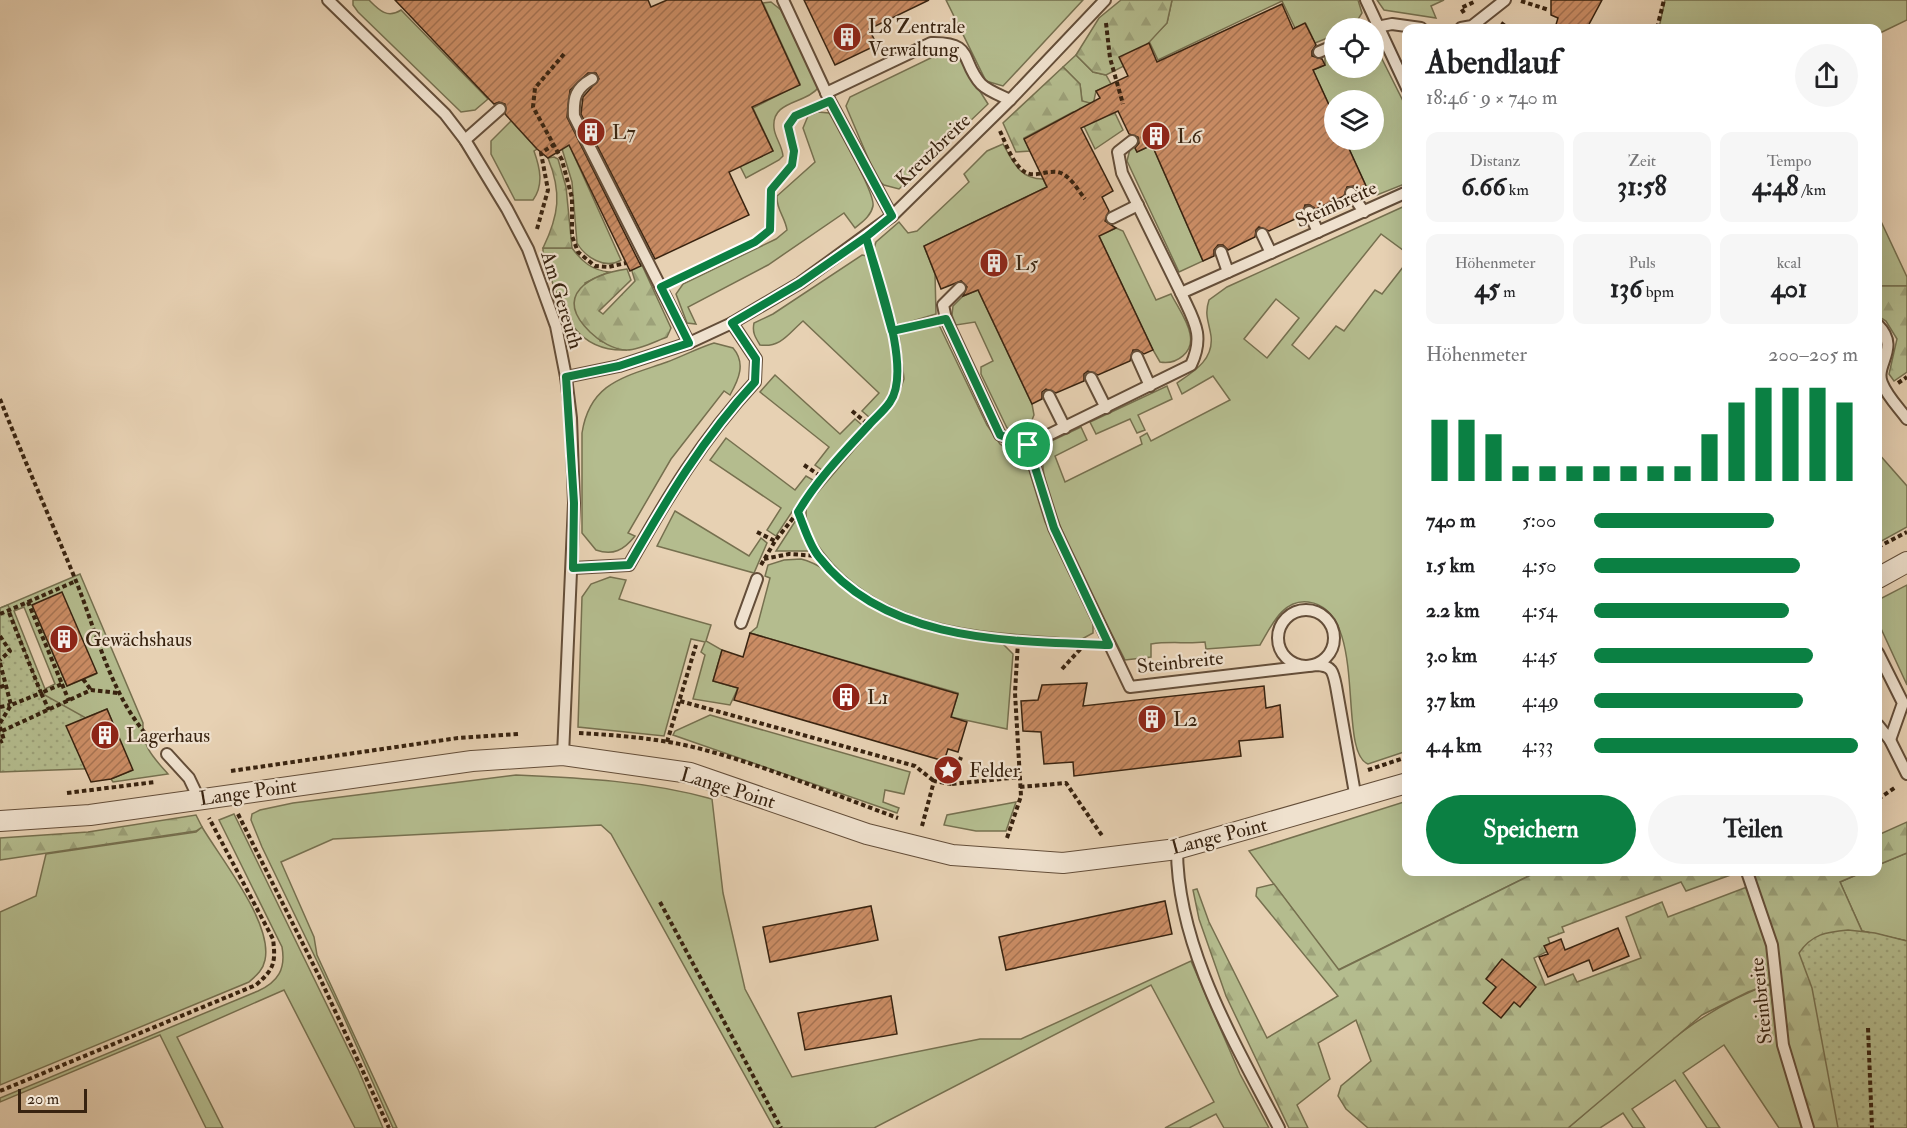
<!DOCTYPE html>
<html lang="de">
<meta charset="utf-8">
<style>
:root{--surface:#fff;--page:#f6f6f6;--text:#202124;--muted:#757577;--accent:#0b8043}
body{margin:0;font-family:"IM FELL Double Pica",serif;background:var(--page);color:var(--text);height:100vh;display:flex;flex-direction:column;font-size:22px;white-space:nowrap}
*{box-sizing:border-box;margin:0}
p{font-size:20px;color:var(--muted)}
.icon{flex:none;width:33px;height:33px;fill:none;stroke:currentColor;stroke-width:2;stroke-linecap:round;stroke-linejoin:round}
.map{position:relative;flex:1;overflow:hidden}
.drawer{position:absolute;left:1402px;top:24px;width:480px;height:852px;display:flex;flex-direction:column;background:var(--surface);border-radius:12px;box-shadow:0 6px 24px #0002}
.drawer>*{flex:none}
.fabs{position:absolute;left:1324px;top:18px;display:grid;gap:12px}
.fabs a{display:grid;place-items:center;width:60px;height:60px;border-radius:50%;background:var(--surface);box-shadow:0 6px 24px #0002;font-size:30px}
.scale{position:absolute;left:18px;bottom:15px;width:69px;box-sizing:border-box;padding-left:6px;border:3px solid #382310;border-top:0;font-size:16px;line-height:21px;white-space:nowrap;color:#382310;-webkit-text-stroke:4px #efe1ce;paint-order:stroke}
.pin{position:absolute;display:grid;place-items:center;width:51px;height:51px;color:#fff;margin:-26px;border:3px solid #fff;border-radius:50%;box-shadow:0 2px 6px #0007}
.round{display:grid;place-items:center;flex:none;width:63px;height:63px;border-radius:32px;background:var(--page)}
.summary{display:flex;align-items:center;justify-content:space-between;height:102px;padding:0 24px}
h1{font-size:33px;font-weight:700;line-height:45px}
.stats{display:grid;grid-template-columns:repeat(3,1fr);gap:9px;height:102px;padding:6px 24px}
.stats div{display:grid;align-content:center;border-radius:12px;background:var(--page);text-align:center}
.stats b{font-size:26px;font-weight:700}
.stats small{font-size:16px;font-weight:400}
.stats p{font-size:16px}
.chart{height:168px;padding:12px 24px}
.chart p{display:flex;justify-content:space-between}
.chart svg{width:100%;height:108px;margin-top:6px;stroke:var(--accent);stroke-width:6}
.cta{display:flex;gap:12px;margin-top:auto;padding:12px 24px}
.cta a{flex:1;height:69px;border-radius:36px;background:var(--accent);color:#fff;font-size:24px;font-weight:700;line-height:69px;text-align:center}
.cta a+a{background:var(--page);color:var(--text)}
ul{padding:0 24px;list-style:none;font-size:20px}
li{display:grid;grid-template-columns:96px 72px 1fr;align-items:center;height:45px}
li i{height:15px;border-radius:8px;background:var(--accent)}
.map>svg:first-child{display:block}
.grass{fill:#b4bc8e;stroke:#76704f;stroke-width:1.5;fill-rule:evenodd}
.forest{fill:url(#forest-firs);stroke:#76704f;stroke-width:1.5}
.garden{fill:url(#garden-dots);stroke:#76704f;stroke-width:1.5}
.building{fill:url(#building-hatch);stroke:#382310;stroke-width:1.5}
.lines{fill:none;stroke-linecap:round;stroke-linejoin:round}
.service-casing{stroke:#644e39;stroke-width:14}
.minor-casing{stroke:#644e39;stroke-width:22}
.path{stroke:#382310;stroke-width:4;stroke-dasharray:4.5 3;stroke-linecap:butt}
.service{stroke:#efe1ce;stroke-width:10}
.minor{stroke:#efe1ce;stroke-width:20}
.route-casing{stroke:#fff;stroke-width:12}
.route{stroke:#0b8043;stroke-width:8}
.labels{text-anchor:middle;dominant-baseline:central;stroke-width:4.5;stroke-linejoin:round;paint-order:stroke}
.poi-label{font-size:20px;fill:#382310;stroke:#efe1ce;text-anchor:start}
.street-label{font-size:20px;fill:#382310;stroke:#efe1ce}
</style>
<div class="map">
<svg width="1907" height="1128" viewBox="0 0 1907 1128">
<defs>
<pattern id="forest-firs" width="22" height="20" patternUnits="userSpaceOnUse" patternTransform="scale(1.5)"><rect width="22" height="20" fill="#b4bc8e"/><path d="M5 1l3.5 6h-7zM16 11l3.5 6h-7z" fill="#9ca179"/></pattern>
<pattern id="garden-dots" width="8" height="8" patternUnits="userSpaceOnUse" patternTransform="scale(1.5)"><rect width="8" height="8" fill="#b4bc8e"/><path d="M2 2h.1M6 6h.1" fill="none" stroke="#9ca179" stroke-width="1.8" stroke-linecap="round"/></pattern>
<pattern id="building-hatch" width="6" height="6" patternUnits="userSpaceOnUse" patternTransform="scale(1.5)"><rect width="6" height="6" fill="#cb8d65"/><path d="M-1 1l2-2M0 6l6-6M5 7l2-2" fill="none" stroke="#a67352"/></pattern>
</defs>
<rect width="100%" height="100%" fill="#e7d1b3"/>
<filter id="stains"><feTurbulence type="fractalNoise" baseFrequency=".00333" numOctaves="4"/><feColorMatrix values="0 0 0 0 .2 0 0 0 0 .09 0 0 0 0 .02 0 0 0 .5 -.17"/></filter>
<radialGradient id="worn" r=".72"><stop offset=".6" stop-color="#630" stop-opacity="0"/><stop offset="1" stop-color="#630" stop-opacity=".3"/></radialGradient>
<!-- grass -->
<g class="grass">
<path d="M353,0H369C379,10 387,19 401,10L488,99L475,110L461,112L358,12L353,5Z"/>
<path d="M946,0H1083L1003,86L986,81Z"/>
<path d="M1172,0H1358L1362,13L1354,26L1335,28V35L1315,43L1306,24L1295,28L1282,1L1158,60L1149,41L1167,23Z"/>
<path d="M1377,0H1444L1431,6L1436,18L1384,10Z"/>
<path d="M1665,0H1907V20L1878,34V28H1659Z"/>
<path d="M771,2L781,10L818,88C806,104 771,100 774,128C775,138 782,145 783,156L779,160L746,178L740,166L773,151L753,108L800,84L763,3Z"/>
<path d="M1374,43L1407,109V183L1377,195L1366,186L1345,140H1374V100H1335V118L1313,70L1325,65V57L1335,52V68H1374Z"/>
<path d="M952,52L959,58L988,104L899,189L884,185L877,179L848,111L846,106L850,97L941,53Z"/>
<path d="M1076,55L1093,72L1106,75L1111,84L1096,91L1093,105L1082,101L1080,84L1063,67Z"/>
<path d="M544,89L621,260C605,270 585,257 577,243L572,182Z"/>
<path d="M818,112L829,113L834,119C841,135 875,193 873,206C871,216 862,222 855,228L844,213L768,265L688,307L696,324L687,323L676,294L683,284L776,239L787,230C785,217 776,209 777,196L815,162L803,128L808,116Z"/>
<path d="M512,120L537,149L534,151C540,168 544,185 533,200H515L491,154V141Z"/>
<path d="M1003,144C1013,162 1020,179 1043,179L1047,187L924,246L935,274L936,314L899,325L894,323L874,248L876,242L899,222L908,233L917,231L969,182L964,174L987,151Z"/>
<path d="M1134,145L1137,152L1152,145L1203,261L1179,272L1127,161L1130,149Z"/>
<path d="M1407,205V253L1381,234L1292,345L1309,359L1336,326L1344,331L1375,290L1382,294L1407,262V751L1368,764C1336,751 1370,609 1308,602C1282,599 1271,627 1260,645L1206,649L1205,642C1186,644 1170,641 1151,644V657L1125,660C1108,625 1022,473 1047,443L1081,427L1087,440L1055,456L1065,482L1142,444L1140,437L1147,433L1151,441L1230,400L1213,376L1182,394L1177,383C1193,372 1214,360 1211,336C1209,322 1204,315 1209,300L1227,287ZM1276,299L1299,318L1267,358L1244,339Z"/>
<path d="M1878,215L1907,277V286H1878Z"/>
<path d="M1116,228L1123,231L1156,300L1171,294C1177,306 1188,321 1190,334C1194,352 1177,365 1160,362L1153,350L1099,236Z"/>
<path d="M543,248H572C582,262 592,270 609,272L585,283L600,341L627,350C568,353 560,300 543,256Z"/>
<path d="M862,255L867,256L870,261C877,288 901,360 895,384C891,398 879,407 869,417L862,411L879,393L803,321C789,333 781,348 760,345C755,337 752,332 754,323L773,314Z"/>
<path d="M978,290L1032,404L1034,415L1028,430L1018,433L1007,428L981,374V367L993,361L975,322L956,325L952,315L953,306L963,296Z"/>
<path d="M936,324L940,327L987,425L1000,444L1018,456L1029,470L1045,522L1093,619V633L1082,639C991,633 883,633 822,551C813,539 803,521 807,505L897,399L904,379L899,334Z"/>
<path d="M714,343L733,348C746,363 739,379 730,395L724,391L671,459L628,533L635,536C624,550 613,556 596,550L582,533V433C590,382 625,377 667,362C683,356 698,348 714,343Z"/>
<path d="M775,375L840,434L855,419L862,425L822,470L815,465L829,447L760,392Z"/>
<path d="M1167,386L1172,399L1138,415L1145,430L1137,433L1130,419L1096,434L1090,422Z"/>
<path d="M726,438L795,490L806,476L813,480L776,536L767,530L781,508L710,460Z"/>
<path d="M1878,453L1907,486V527L1878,543Z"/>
<path d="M675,511L749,556L761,538L767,543L754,573L657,546Z"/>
<path d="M796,520L812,551H776Z"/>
<path d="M801,559C829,566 846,590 870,605C913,632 953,635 1002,643L1013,654L1007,729L951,717L958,693L750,633L757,627L770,578L765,576L768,565L784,560Z"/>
<path d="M80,574L143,723C142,747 153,757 168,774L113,782L111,779L132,770L107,709L66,726L0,650V608ZM32,605L96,673V674L67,686ZM24,607L55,684L45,689L14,611Z"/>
<path d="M610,577L626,580L619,599L711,625L706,641L722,650L713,681L738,688L730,705L693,699L705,655L701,652L705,642L691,639L664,736L578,727L582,597L591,584Z"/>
<path d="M1907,585V685L1878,622V600Z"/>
<path d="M710,715L910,772L904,794L885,790L883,802L899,808L897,813L673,735L675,731Z"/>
<path d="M516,775C582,778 648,781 712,799L723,893L745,989L792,1077L980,1039H1021L1191,961L1240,1074L1269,1128H1224L1216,1114L1189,1128H1165L1214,1102L1151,985L874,1128H774L611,834L601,825L333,839L281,862L314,937L317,955L397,1128H393L342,1013L262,847L251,820L252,814L260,810L293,803Z"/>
<path d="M1407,801V872H1537L1338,970L1249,851Z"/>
<path d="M1016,802L1006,831H976L944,825L947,815Z"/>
<path d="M234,814L358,1069L383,1128H355L284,990L177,1037L223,1128H206L160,1035L0,1102V1098L258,991C278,982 286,969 282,947L219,820Z"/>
<path d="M202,827C221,859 273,923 265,960C263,970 257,975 249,982L0,1085V912L36,896L46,854L196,832Z"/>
<path d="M1907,853V941L1862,931L1840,882L1863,872H1878V865Z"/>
<path d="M1770,984L1778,1046L1803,1128H1779L1724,1045L1683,1073L1720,1128H1707L1675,1080L1632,1109L1645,1128H1633L1623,1113L1600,1128H1568C1630,1075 1692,1011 1770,984Z"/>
</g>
<!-- forest -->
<g class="forest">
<path d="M1121,0H1172L1167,23L1130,63L1106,75L1093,72L1076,55L1099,18Z"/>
<path d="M1063,67L1080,84L1082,101L1113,109L1123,130L1095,149L1077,112H1073L1024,138L1030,151L1016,152L1003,123Z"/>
<path d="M554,157L558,159L566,187L572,248H543C559,215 562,193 548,158Z"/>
<path d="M641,263L671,328L667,337C656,341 639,350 627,350C614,350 599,341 590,332C552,295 590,274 627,269L631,280L599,311L603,314L635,281L631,268Z"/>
<path d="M1878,286H1907V372L1894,381L1889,374L1897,339L1886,321L1878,316Z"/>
<path d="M196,815L202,827L196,831L0,860V838L88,832Z"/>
<path d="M1907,822V853L1878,865V835Z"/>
<path d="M1537,872H1739L1686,891L1681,882L1562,927L1564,932L1548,938L1552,949L1534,958L1545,985L1573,974L1577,982L1641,958L1626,917L1662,902L1668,917L1747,887L1766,939L1770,984L1748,992L1702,1015L1568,1128H1368L1346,1109L1338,1096L1341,1086L1371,1061L1356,1020L1318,1043L1330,1079L1297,1105L1308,1128H1289L1226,996L1199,919L1193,890L1197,889L1209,922L1267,1038L1338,996L1256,896L1257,888L1274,884L1339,970Z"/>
<path d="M1752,872H1863L1840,882L1862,931L1907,941V1128H1814L1788,1048L1777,945Z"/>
</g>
<!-- garden -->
<g class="garden">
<path d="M8,605L41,693L86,718L107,768L0,772V608Z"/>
<path d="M1848,930L1875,933L1907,941V1128H1838L1812,988L1799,953C1812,934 1826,932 1848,930Z"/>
</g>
<!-- building -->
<g class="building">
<path d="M395,0H648L651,7L667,0H761L800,85L752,107L773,151L729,172L749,215L655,259L581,114L583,97L599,79L596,73H588L570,90L567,117L641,266L630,271L569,145L548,158L537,149L505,114V104L499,102L494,104L490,100Z"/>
<path d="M804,0H929L869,29L877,45L835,65Z"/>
<path d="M1551,0H1602L1587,28H1555L1558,18L1551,15Z"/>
<path d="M1282,4L1293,29L1305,23L1316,45L1312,51V56L1322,59L1325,65L1313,70L1335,118V140H1345L1366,186L1358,190L1354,186L1347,187L1344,196L1316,209L1310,205H1305L1302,216L1269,231L1259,227L1256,230L1255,237L1228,250L1223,245H1218L1214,250V256L1203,261L1152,145L1137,152L1135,148L1139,143L1138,137L1129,134L1118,111L1081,128L1113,191L1102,197L1109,211L1105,221L1116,228L1099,236L1153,350L1144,354L1138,350H1133L1130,361L1098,375L1088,371L1084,374V381L1056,393L1046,389L1042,392V399L1032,404L978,290L963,296L967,287L961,281L941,289L924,246L1047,187L1024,139L1100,98L1096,91L1128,76L1119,57L1149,43L1157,62Z"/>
<path d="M62,592L97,673L67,686L32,605Z"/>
<path d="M750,633L958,694L951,717L967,722L958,752L948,749L944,761L734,700L738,688L713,681L722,650L743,657Z"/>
<path d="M1087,683L1083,706L1264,686L1266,708L1280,705L1283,737L1239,741L1241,756L1074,776L1073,762L1044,764L1041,732L1023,731L1021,701L1038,700L1042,685Z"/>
<path d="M107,709L133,770L111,779L91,782L66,726Z"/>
<path d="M1165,901L1172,934L1006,970L999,937Z"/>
<path d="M871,906L878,940L770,962L763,927Z"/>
<path d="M1618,928L1629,956L1593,971L1589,960L1548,977L1539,957L1548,954L1544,946L1561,939L1565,950Z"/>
<path d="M1502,959L1536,987L1520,1007L1514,1002L1501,1018L1483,1003L1496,987L1486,979Z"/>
<path d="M891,996L897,1034L805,1050L798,1013Z"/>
</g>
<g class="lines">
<!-- service casing -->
<g class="service-casing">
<g id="service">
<path d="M328,0L445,114L465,140L507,209L528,249L556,326L566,377L571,418L574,503L563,755"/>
<path d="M783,0L830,101L892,216"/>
<path d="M1366,0L1407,88"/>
<path d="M1372,28L1392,24L1421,28"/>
<path d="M1461,28L1472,26L1505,0"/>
<path d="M1319,52L1335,45"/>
<path d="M592,79C576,88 573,97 574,116L689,343"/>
<path d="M826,93L931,43C975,42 960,61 981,84C988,91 1002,96 1010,100"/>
<path d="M465,140L500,109"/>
<path d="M1132,141L1118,152L1122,173L1181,293"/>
<path d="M1351,193L1364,212"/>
<path d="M1309,212L1318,232"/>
<path d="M1112,218L1138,205"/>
<path d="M1262,234L1271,253"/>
<path d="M1221,252L1228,272"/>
<path d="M960,288L943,305L946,319L1000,435L1028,445"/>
<path d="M1878,325C1901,348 1874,365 1882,383C1887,396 1899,408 1907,419"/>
<path d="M1137,357L1150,386"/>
<path d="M566,377L619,366L689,343L732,323L800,283L892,216L1010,100L1105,0"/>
<path d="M1091,378L1106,408"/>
<path d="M1049,396L1065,428"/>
<path d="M573,568L629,565C667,498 702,439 755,382L756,359L732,323"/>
<circle cx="1306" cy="638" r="28"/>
<path d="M741,623L757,579"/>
<path d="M1878,653L1903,703L1890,740"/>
<path d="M1878,725L1890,740L1907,774"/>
<path d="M167,754L189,778L199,799"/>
<path d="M1356,799L1336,686C1333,671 1332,666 1317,665L1130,687L1054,528L1028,445L1191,365C1205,335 1194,321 1181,293L1407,192"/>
<path d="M1177,849C1177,947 1235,1043 1279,1128"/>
<path d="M1747,872L1772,945L1783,1045L1808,1128"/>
</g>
</g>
<!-- minor casing -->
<g class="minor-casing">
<g id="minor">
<path d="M1878,578L1907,562"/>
<path d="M0,821L90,815L472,761L563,755L690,773L867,834L952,855L1063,863L1177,849L1407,783"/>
</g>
</g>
<!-- path -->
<g class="path">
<path d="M1521,1L1549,10"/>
<path d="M1464,13L1461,8L1474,2"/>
<path d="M1106,23L1110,58L1123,104"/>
<path d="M1501,23L1508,28"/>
<path d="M1657,28L1664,0"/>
<path d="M564,54L535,88L533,107L562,160L572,198V236L578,252L595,266L608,267L626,263"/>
<path d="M1000,131C1006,144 1011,159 1021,169C1032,180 1045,170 1058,172C1070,175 1078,190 1085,199"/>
<path d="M537,229L548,190L541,153L555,144"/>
<path d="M870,252L898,358L897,385L890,402L822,477L798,512C804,526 809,545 819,557C828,569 841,579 853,588C924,640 1008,640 1093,644"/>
<path d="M675,281L755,242L770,230L771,190L792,165L794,151L788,126L795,116L817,107"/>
<path d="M892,331L932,322"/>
<path d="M1898,383L1907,377"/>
<path d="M0,399C24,460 51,520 76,581C98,636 112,701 155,744"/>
<path d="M852,411L869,425"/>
<path d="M804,465L822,477"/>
<path d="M757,532L775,541"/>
<path d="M1878,547L1907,532"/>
<path d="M764,559L789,554L818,556"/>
<path d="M761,565L775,541L798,512"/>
<path d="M28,602L76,581"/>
<path d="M0,614L28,602L62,684L41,693L49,710"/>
<path d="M0,636L10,651L0,660"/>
<path d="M0,663L11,705L41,693L8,610"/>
<path d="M1062,669L1085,644"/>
<path d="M83,679L91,690"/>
<path d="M62,684L69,701"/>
<path d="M0,687L6,685"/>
<path d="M680,701L915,766L934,781"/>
<path d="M0,707L10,705"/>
<path d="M0,723L11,705"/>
<path d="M0,727L4,740L0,742"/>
<path d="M2,731L91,690L118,693"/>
<path d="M579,733C616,735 653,738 689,746C760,763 829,793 898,818"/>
<path d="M667,742L696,645"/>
<path d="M1368,770L1407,757"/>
<path d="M231,771L458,738L518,734"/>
<path d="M952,784L1020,777"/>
<path d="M1020,787L1066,783L1103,837"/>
<path d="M67,793L155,782"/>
<path d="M1878,799L1896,787"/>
<path d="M238,814L319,976L389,1128"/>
<path d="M922,826L934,781L952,784L961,757"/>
<path d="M1007,838L1021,796L1015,693L1018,641"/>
<path d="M660,902L781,1128"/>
<path d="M1868,1028L1872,1128"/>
<path d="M0,1091L256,985C274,969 276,963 273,939L209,818"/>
</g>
<!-- service -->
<use href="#service" class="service"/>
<!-- minor -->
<use href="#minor" class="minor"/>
</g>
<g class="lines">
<!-- route casing -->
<g class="route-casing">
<path id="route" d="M1028,445L1000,435L946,319L892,331L866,237L800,283L732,323L756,359L755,382C703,438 667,499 629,565L573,568L574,503L566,377L619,366L689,343L661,287L755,242L770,230L771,190L792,165L794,151L788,126L795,116L830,101L892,216L866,237C876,274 913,370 890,402C884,411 875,418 868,426C843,453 817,480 798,512C804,526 809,545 819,557C886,643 1011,641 1109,645L1054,528L1028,445"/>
</g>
<!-- route -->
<use href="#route" class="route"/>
</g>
<!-- icons -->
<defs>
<g id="building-disc" transform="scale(1.5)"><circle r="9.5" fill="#8f2418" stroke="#efe1ce"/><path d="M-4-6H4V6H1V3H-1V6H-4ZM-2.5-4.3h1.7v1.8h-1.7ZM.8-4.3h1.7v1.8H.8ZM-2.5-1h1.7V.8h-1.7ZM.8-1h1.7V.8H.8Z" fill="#fff"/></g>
<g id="sight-disc" transform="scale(1.5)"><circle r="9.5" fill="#8f2418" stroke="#efe1ce"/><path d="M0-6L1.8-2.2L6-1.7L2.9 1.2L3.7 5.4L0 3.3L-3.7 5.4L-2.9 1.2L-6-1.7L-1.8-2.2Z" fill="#fff"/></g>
</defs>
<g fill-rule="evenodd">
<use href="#building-disc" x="847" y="37"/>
<use href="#building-disc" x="591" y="132"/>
<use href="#building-disc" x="1156" y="136"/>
<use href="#building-disc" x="994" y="263"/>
<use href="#building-disc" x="64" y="639"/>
<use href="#building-disc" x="846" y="697"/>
<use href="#building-disc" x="1152" y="719"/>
<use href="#building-disc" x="105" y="735"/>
<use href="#sight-disc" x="948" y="770"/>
</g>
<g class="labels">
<!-- poi labels -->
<g class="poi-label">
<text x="868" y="26">L8 Zentrale<tspan x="868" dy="23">Verwaltung</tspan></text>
<text x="612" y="132">L7</text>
<text x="1177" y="136">L6</text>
<text x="1015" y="263">L5</text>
<text x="85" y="639">Gewächshaus</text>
<text x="867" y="697">L1</text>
<text x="1173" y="719">L2</text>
<text x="126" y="735">Lagerhaus</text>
<text x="969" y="770">Felder</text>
</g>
<!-- street labels -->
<g class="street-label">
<text transform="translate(933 150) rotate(-44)">Kreuzbreite</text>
<text transform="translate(1336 204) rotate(-24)">Steinbreite</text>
<text transform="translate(562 300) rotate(73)">Am Gereuth</text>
<text transform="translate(1180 662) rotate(-6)">Steinbreite</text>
<text transform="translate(728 788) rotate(17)">Lange Point</text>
<text transform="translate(248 792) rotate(-8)">Lange Point</text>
<text transform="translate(1219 836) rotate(-14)">Lange Point</text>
<text transform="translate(1761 1001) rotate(-96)">Steinbreite</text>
</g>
</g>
<rect width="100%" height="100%" filter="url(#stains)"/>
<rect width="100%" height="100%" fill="url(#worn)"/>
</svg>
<div class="fabs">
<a><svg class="icon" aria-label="locate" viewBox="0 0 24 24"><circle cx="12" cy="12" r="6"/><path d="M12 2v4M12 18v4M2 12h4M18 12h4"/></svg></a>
<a><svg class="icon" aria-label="layers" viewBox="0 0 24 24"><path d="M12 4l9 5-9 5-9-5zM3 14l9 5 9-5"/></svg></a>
</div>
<div class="scale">20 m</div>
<div class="pin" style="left:1028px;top:445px;background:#1e9e55"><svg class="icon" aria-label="arrive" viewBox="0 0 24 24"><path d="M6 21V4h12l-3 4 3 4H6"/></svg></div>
<section class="drawer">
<div class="summary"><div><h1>Abendlauf</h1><p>18:46 · 9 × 740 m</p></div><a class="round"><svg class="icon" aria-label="share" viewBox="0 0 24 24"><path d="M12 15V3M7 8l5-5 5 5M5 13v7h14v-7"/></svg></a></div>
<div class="stats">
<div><p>Distanz</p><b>6.66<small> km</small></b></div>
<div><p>Zeit</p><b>31:58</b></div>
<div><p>Tempo</p><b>4:48<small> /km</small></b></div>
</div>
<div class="stats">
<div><p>Höhenmeter</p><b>45<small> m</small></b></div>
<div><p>Puls</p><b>136<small> bpm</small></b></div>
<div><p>kcal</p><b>401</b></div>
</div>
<div class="chart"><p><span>Höhenmeter</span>200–205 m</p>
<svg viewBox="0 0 160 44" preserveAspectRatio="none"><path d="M5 44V19M15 44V19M25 44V25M35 44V38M45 44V38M55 44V38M65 44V38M75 44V38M85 44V38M95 44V38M105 44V25M115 44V12M125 44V6M135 44V6M145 44V6M155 44V12"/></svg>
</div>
<ul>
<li><b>740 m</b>5:00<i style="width:68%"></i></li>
<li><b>1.5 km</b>4:50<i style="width:78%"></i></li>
<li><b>2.2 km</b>4:54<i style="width:74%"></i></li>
<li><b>3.0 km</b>4:45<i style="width:83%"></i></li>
<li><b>3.7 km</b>4:49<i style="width:79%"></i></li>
<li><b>4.4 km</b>4:33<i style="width:100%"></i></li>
</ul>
<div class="cta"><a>Speichern</a><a>Teilen</a></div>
</section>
</div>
